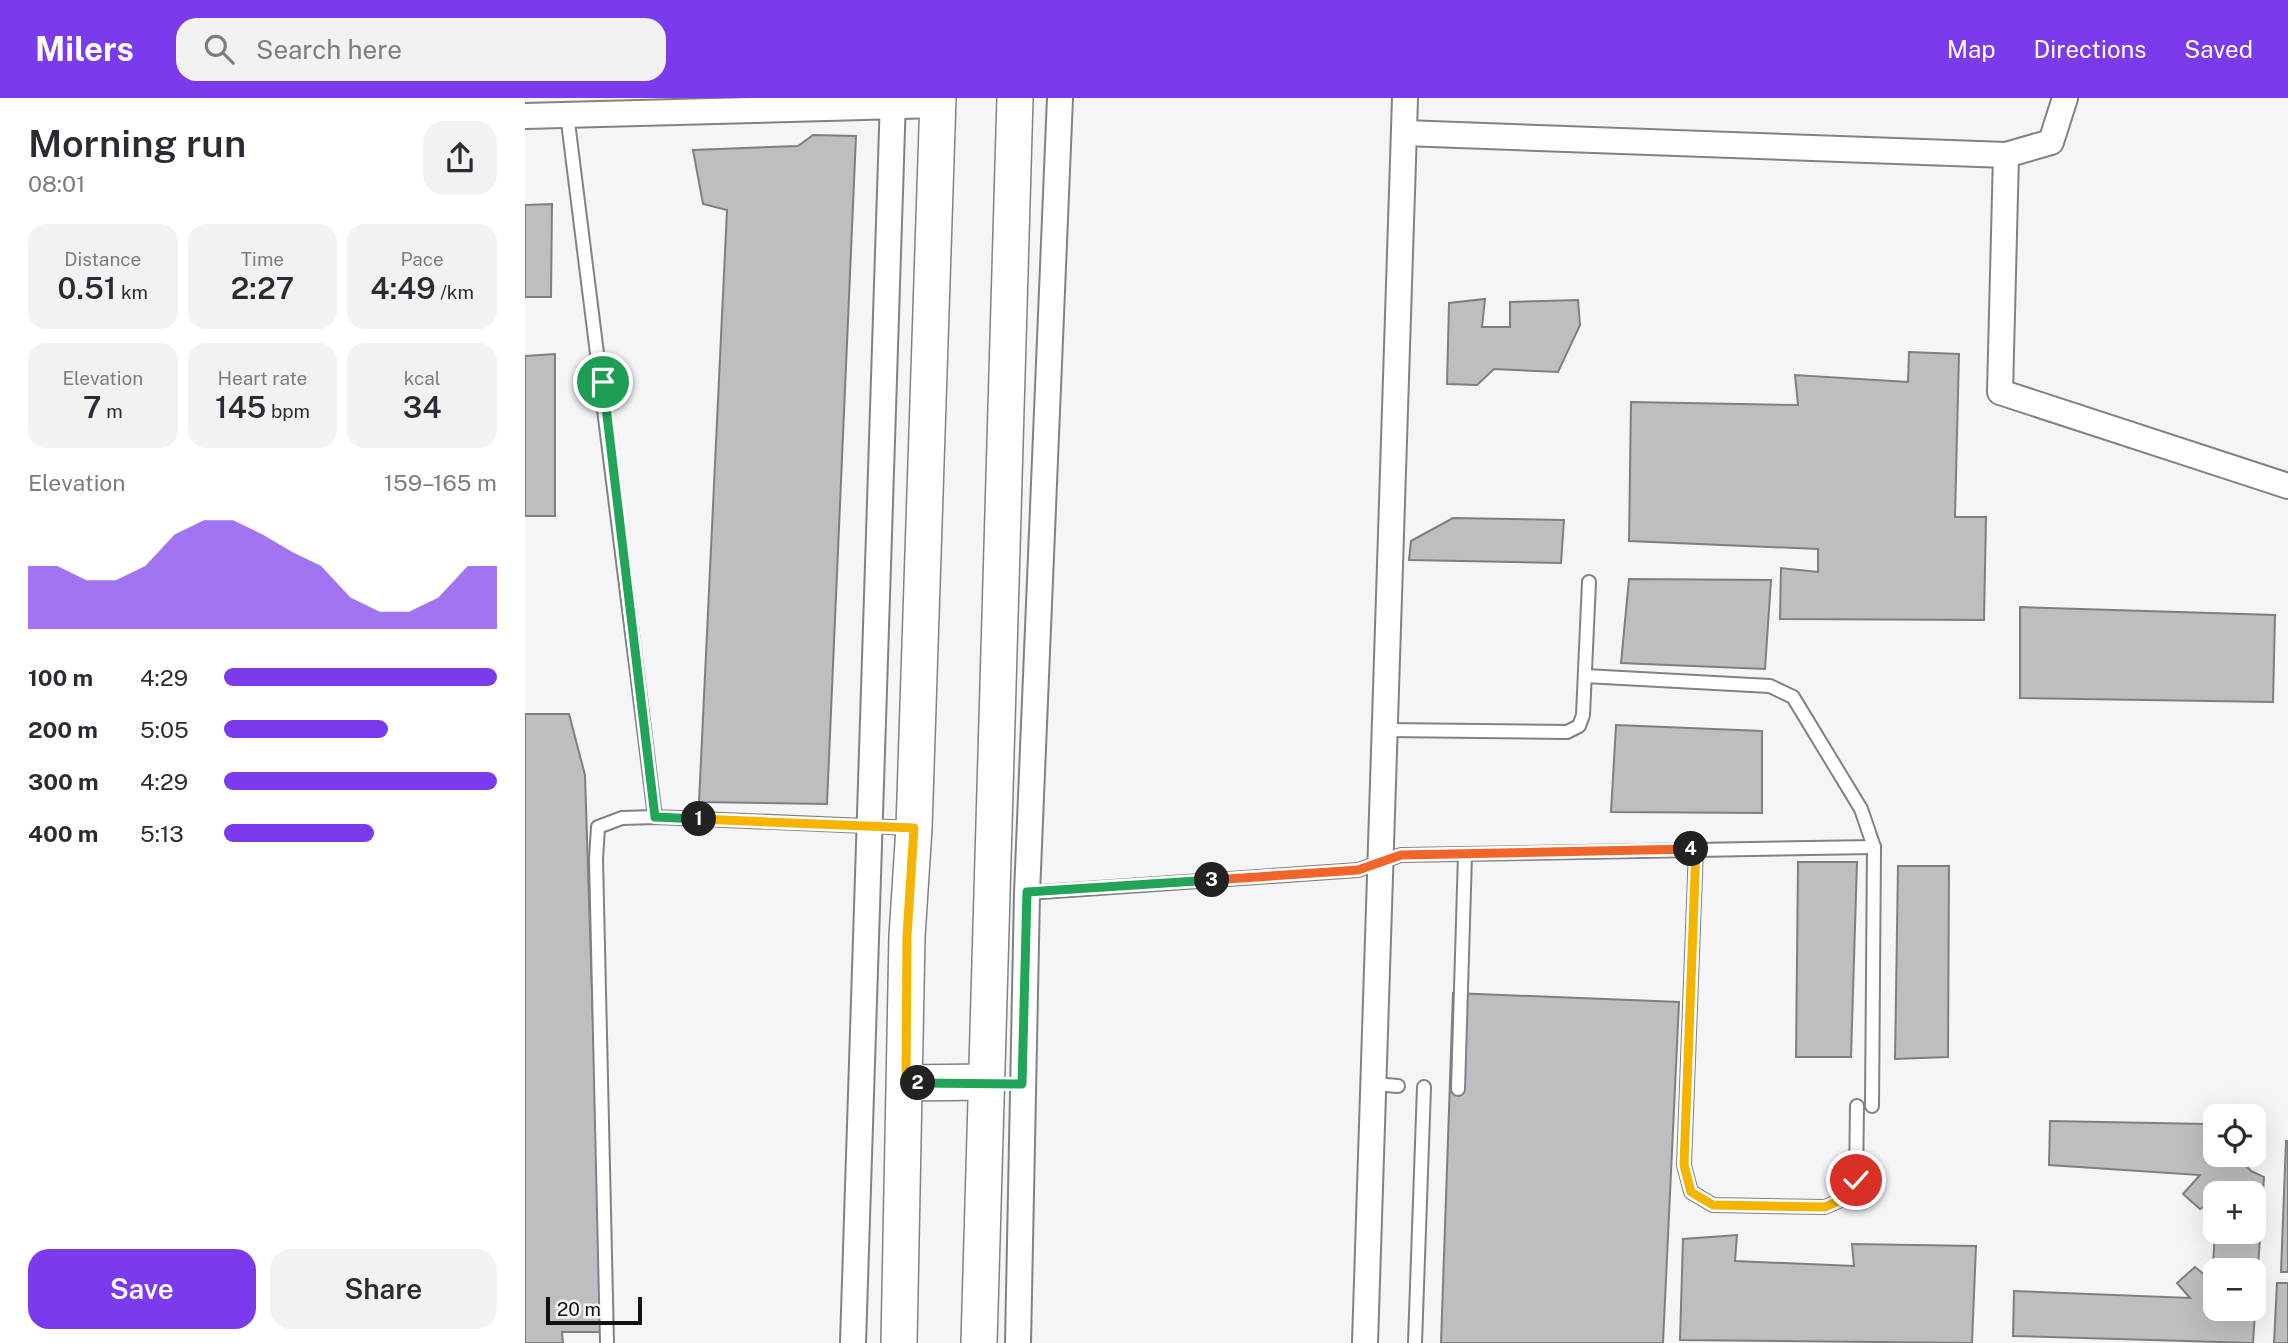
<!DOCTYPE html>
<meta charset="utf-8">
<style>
:root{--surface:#fff;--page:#f2f2f3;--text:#2b2b33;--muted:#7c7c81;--accent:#7c3aed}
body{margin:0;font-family:"Public Sans",sans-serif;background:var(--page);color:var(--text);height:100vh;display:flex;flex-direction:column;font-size:26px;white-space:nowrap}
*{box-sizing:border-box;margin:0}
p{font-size:23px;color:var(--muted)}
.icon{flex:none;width:38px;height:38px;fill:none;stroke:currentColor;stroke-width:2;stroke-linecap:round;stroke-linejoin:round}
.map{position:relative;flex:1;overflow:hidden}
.sheet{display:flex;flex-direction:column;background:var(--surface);width:525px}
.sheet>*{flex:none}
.tools{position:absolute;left:1678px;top:1006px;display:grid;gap:14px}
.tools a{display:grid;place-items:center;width:63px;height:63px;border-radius:14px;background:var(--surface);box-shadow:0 7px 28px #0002;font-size:35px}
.scale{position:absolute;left:21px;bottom:18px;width:96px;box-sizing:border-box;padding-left:7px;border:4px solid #121213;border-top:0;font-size:19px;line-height:24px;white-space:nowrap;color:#121213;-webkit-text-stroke:5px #f5f5f8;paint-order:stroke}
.pin{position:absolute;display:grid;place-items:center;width:60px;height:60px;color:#fff;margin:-30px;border:4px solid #fff;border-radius:50%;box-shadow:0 2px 7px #0007}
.km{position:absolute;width:35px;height:35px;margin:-18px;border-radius:50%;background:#222;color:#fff;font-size:19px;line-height:35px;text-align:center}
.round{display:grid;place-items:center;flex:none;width:74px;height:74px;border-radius:21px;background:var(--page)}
.head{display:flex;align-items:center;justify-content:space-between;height:119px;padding:0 28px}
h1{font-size:38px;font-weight:600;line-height:52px}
.stats{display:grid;grid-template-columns:repeat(3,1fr);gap:10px;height:119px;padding:7px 28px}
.stats div{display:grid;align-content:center;border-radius:18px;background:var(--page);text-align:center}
.stats b{font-size:30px;font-weight:600}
.stats small{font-size:19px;font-weight:400}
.stats p{font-size:19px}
.chart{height:196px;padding:14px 28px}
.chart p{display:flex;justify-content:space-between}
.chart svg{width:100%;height:126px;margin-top:7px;fill:var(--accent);opacity:.7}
.action{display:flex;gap:14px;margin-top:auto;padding:14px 28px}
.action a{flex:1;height:80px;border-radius:21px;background:var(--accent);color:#fff;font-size:28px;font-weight:600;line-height:80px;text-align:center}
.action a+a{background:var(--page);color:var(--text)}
ul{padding:0 28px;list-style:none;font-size:23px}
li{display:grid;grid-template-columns:112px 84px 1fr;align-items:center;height:52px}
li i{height:18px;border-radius:9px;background:var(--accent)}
header{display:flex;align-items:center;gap:42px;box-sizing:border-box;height:98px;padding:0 35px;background:var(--accent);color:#fff}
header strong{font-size:33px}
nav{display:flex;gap:38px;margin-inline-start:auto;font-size:24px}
.search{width:490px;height:63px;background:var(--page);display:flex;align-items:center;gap:18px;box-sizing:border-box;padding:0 24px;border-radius:21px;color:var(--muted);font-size:26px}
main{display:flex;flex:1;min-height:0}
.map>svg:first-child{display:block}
.building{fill:#bdbec1;stroke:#7e7f81;stroke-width:2;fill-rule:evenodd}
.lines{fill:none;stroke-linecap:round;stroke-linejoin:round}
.lane-casing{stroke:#818284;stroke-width:16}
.street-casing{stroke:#818284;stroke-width:28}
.secondary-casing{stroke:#818284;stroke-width:38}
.lane{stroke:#fff;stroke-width:12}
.street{stroke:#fff;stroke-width:24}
.secondary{stroke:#fff;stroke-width:35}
.split-1-casing{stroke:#fff;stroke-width:14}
.split-2-casing{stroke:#fff;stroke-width:14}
.split-3-casing{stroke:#fff;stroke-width:14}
.split-4-casing{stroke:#fff;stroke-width:14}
.split-5-casing{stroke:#fff;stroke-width:14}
.split-1{stroke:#22a559;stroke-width:9}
.split-2{stroke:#f5b400;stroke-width:9}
.split-3{stroke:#22a559;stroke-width:9}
.split-4{stroke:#f0652b;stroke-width:9}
.split-5{stroke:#f5b400;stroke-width:9}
</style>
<header>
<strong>Milers</strong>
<div class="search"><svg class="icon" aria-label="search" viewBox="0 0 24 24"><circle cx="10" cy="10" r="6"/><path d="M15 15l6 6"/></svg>Search here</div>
<nav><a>Map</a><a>Directions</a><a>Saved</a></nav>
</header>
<main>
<section class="sheet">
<div class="head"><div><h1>Morning run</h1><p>08:01</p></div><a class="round"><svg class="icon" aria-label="share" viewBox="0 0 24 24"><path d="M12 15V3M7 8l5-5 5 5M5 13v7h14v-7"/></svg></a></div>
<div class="stats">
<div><p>Distance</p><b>0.51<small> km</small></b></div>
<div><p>Time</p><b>2:27</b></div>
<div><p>Pace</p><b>4:49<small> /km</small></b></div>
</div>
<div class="stats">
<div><p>Elevation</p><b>7<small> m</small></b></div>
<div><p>Heart rate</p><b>145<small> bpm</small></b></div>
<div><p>kcal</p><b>34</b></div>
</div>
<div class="chart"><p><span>Elevation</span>159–165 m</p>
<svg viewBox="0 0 160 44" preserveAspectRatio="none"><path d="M0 44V22L10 22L20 27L30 27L40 22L50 11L60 6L70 6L80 11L90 17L100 22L110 33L120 38L130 38L140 33L150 22L160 22V44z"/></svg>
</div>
<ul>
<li><b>100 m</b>4:29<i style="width:100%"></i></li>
<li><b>200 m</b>5:05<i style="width:60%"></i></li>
<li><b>300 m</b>4:29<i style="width:100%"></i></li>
<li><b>400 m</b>5:13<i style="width:55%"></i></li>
</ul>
<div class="action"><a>Save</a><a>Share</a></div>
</section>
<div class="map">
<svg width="1763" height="1245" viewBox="0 0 1763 1245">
<rect width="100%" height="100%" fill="#f5f5f8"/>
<!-- building -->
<g class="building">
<path d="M288,37L331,38L302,706L174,704L202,112L178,106L168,52L273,48Z"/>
<path d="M27,106L26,199H0V107Z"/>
<path d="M960,201L957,229H985V204L1053,202L1055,227L1033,274L969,271L952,287L922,286L924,205Z"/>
<path d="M1384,254L1434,256L1430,419H1461L1459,522L1255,521L1256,470L1293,474V451L1104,443L1106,304L1273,307L1270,277L1383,284Z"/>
<path d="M30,256V418H0V258Z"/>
<path d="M928,420L1039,422L1036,465L884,462L886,443Z"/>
<path d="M1104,481L1246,482L1240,571L1096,565Z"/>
<path d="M1495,509L1750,517L1748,604L1495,600Z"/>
<path d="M0,616H44L60,677L78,1234H37L38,1245H0Z"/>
<path d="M1091,627L1237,633V715L1086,714Z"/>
<path d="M1273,764H1332L1326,959H1271Z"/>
<path d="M1373,768H1424L1423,959L1370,961Z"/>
<path d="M928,895L1154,904L1138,1245H916Z"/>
<path d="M1525,1023L1682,1026L1690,1035V1057H1711L1726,1073L1739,1079L1728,1245L1488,1238L1489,1193L1665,1200L1652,1185L1670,1169L1687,1183L1690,1134H1729V1096H1690V1102L1675,1111L1658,1096L1675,1077L1524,1067ZM1690,1172H1729V1211H1690Z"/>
<path d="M1761,1043H1763V1174H1756Z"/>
<path d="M1212,1137L1210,1163L1329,1168L1327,1146L1451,1148L1447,1245L1155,1242L1158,1141Z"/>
<path d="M1752,1185H1763V1245H1749Z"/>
</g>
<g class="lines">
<!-- lane casing -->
<g class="lane-casing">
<g id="lane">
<path d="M42,16L130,719"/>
<path d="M1060,578L1245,588L1268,599L1336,711L1349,749L1347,1008"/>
<path d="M860,632L1042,634L1054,628L1058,617L1064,484"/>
<path d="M1171,751L1159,1067L1166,1094L1188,1107L1300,1109L1318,1101L1331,1082L1332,1008"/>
<path d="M502,795L833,772L876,757L1349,749"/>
<path d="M848,986L873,988"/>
<path d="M933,991L940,757"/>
<path d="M82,1245L71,761L73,729L97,720L130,719L388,730"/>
<path d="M890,1245L899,989"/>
</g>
</g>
<!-- street casing -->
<g class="street-casing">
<g id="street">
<path d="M0,18L413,7"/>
<path d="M879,35L1481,57L1526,44L1540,0"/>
<path d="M1481,57L1475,294L1763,388"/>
<path d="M328,1245L368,0"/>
<path d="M493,1245L502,795L535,0"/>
<path d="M840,1245L880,0"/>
</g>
</g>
<!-- secondary casing -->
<g class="secondary-casing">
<g id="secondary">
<path d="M381,985L461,984"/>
<path d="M374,1245L382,838L389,730L413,0"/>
<path d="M454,1245L490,0"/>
</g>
</g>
<!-- lane -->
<use href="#lane" class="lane"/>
<!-- street -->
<use href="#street" class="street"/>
<!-- secondary -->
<use href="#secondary" class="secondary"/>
</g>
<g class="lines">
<!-- split-1 casing -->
<g class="split-1-casing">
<path id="split-1" d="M78,284L130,719L174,721"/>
</g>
<!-- split-2 casing -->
<g class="split-2-casing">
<path id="split-2" d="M174,721L389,730L382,838L381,985H393"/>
</g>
<!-- split-3 casing -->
<g class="split-3-casing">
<path id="split-3" d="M393,985L497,986L502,794L687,782"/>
</g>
<!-- split-4 casing -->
<g class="split-4-casing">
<path id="split-4" d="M687,782L833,772L876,757L1166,751"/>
</g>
<!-- split-5 casing -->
<g class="split-5-casing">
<path id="split-5" d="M1166,751H1171L1159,1067L1166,1094L1188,1107L1300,1109L1318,1101L1331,1082"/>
</g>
<!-- split-1 -->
<use href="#split-1" class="split-1"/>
<!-- split-2 -->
<use href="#split-2" class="split-2"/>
<!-- split-3 -->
<use href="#split-3" class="split-3"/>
<!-- split-4 -->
<use href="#split-4" class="split-4"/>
<!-- split-5 -->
<use href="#split-5" class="split-5"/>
</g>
</svg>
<div class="tools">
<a><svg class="icon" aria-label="locate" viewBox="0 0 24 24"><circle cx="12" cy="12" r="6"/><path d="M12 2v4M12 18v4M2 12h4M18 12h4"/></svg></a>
<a>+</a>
<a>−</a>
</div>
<div class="scale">20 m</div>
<div class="pin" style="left:78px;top:284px;background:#1e9e55"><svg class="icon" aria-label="arrive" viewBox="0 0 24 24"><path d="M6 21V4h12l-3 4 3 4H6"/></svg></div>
<div class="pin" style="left:1331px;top:1082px;background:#d93025"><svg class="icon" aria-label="check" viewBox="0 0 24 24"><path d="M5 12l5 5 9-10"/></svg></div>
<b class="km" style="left:174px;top:721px">1</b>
<b class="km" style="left:393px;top:985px">2</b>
<b class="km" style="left:687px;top:782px">3</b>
<b class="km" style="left:1166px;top:751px">4</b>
</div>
</main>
